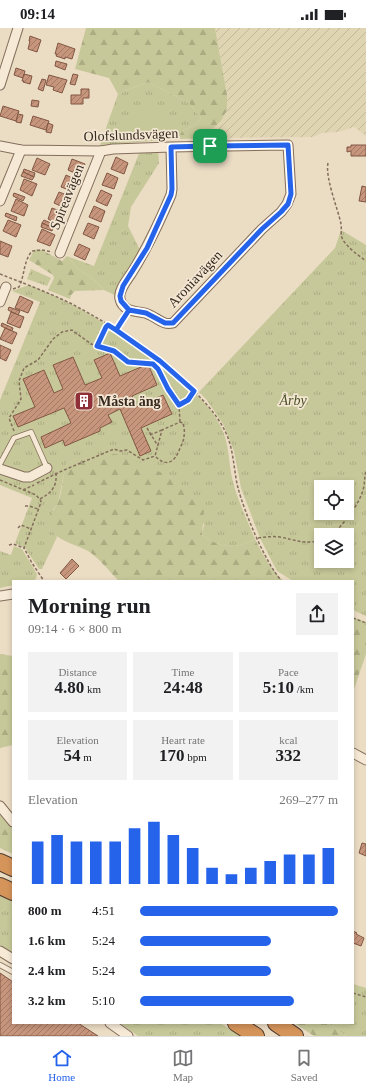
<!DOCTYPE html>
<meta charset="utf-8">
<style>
:root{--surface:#fff;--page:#f2f2f2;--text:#202124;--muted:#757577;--line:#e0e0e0;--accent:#2563eb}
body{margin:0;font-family:Georgia,serif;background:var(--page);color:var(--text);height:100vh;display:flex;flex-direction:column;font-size:15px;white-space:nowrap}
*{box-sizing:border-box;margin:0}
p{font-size:13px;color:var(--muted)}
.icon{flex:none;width:22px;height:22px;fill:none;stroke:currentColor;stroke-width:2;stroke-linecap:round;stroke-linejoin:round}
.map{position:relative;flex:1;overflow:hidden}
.drawer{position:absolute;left:12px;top:552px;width:342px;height:444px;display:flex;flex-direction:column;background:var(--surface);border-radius:0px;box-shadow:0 2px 6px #0003}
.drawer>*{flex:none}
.fabs{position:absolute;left:314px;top:452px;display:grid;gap:8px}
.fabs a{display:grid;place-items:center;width:40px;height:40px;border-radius:0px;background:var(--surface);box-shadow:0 2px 6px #0003;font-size:20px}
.pin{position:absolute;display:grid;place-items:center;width:34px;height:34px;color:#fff;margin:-17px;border-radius:8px;box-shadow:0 2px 6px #0006}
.round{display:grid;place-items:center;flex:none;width:42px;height:42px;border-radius:0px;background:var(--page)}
.headline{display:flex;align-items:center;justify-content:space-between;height:68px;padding:0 16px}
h1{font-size:22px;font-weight:700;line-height:30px}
.metrics{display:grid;grid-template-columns:repeat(3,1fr);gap:6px;height:68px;padding:4px 16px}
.metrics div{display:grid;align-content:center;border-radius:0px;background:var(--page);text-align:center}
.metrics b{font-size:17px;font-weight:700}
.metrics small{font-size:11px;font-weight:400}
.metrics p{font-size:11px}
.chart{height:112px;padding:8px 16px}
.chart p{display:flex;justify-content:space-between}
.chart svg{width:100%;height:72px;margin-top:4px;stroke:var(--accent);stroke-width:6}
ul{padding:0 16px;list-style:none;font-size:13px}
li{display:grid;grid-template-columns:64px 48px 1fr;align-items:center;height:30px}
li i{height:10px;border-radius:5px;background:var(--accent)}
.status{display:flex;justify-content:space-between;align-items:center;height:28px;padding:0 20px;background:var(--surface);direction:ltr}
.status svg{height:11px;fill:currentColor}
.tabs{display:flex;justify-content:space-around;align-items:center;height:56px;border-top:1px solid var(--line);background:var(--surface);font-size:11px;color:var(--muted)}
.tabs a{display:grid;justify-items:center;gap:2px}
.tabs .on{color:var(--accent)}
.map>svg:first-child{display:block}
.farmland{fill:url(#farmland-furrows)}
.grass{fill:url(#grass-tufts);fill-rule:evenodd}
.forest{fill:url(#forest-firs)}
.pitch{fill:#c7c899}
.building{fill:url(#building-hatch);stroke:#825743}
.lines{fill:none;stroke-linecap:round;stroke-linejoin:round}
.service-casing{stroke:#846e5c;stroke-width:6}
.minor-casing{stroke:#846e5c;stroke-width:11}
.motorway-casing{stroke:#523d30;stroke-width:18}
.path{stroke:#846e5c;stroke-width:1.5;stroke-dasharray:3 2;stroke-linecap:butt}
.service{stroke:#f6ead7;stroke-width:4.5}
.minor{stroke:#f6ead7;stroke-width:9}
.motorway{stroke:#d5945a;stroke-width:16}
.route-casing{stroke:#fff;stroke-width:8}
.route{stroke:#2563eb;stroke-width:5}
.labels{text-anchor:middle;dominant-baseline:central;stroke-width:3.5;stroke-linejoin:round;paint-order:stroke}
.street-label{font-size:14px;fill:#35281f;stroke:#f3e7d3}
.park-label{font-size:14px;font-style:italic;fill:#4a5027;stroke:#f3e7d3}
.poi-label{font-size:14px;font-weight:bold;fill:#35281f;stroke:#f3e7d3;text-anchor:start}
</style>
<div class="status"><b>09:14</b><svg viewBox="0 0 49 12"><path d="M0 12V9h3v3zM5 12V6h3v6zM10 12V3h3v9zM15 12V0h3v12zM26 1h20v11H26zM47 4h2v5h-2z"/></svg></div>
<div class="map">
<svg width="366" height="1008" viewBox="0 0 366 1008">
<defs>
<pattern id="farmland-furrows" width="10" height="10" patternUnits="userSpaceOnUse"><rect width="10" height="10" fill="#e0d5b2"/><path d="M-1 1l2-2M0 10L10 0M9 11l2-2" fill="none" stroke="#c1b799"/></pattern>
<pattern id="grass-tufts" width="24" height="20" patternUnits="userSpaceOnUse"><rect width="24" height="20" fill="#c7c899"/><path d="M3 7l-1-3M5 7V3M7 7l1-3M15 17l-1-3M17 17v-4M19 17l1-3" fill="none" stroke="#acac83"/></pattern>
<pattern id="forest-firs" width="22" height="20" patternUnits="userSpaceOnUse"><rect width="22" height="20" fill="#c7c899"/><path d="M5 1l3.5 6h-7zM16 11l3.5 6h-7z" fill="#acac83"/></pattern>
<pattern id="building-hatch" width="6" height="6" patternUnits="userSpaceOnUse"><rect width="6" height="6" fill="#c7957c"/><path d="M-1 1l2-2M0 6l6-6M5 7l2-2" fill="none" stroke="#a27a65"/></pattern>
</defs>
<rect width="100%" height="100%" fill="#ebdcc4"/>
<!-- farmland -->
<path class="farmland" d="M215,0H366V108L354,99L338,104L322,105L313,109L216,110L212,101L220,94L227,67Z"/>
<!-- grass -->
<g class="grass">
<path d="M148,54L189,75L201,90L197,96L182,103L178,111L100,117L118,66Z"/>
<path d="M158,120L159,135L131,179L128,198L140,222L121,270L104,262L92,250L78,241L67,228L94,238L140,123Z"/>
<path d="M341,202L366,217V588L353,582V553H293L277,543L260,510L241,460L234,423L223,396L206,371L199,364L335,220ZM321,459H347V485H321ZM321,507H347V533H321Z"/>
<path d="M31,241L51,250L47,258L27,251Z"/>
<path d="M29,257C86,280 132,310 178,350C194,364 211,379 220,397C230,415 228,435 233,454C238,473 247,492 255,511C234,522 221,520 202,507L204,497L184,461L172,450L116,426C105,426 97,430 86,431C79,432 74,432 67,435L65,441L58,475L53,482L52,502L57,509L42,541H39L25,520L15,515L32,470L0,457V372L40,274L12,263Z"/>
<path d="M14,518L22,521L37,546L36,551L31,553H13V557L0,560V523L11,527Z"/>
<path d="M0,867L13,873V925L0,917Z"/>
<path d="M353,956L366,960V1008H346L328,995H353Z"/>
<path d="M120,995H220L241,1008H138Z"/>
</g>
<!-- forest -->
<g class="forest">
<path d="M86,0H215L227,67V82L220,94L212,101L216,110L178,111L182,103L197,96L201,90L189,75L148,54L118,66L109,50L75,41Z"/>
<path d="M38,221L42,222L62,233L67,228L78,241L92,250L104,262L75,263L71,267L70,271L48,262L54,250L53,247L29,232L34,222Z"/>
<path d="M106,426H116L146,437L172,450L199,471L204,483L202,507C221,520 234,522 255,511C262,526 271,541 283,553H119C111,545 97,528 88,523C75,515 46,512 50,490C51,484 56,480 58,474C63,462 62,448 67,435L75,432L86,431Z"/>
<path d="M353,589L366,594V626L354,661Z"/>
<path d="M0,626L13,628V717L0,720Z"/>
<path d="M0,772C16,791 13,803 13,826L0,820Z"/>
<path d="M294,995H328L346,1008H314Z"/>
</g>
<!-- pitch -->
<path class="pitch" d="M131,79L167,80L166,103L131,102Z"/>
<!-- building -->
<g class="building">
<path d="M30,8L41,12L37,24L28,21L30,13H29Z"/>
<path d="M58,15L75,21L72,31L65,29V31L56,28L57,26H55Z"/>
<path d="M56,33L67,36L65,42L55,38Z"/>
<path d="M16,40L25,43L23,50L14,47Z"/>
<path d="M24,46L32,48L30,56L23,54L24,53H22Z"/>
<path d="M73,46L78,47L75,57L70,56Z"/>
<path d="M49,47L67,52L62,65L53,62L54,59L46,57Z"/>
<path d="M42,51L46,52L43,63L38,61Z"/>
<path d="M81,61H89V70H83V76H71V67H81Z"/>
<path d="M32,72L39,73L38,79L31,78Z"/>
<path d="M3,78L19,83L16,93L0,88Z"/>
<path d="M18,86L23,87L21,95L16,94Z"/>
<path d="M33,88L49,93L46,102L30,97Z"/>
<path d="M48,95L53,97L51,105L46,104Z"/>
<path d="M351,117H366V128H351V123L347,124V119H351Z"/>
<path d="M116,129L128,135L124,146L111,141Z"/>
<path d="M37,130L50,136L45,147L32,142Z"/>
<path d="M72,131L85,136L81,148L68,142Z"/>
<path d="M24,141L35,145L34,149L23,144Z"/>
<path d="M23,144L34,149L32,152L21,148Z"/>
<path d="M107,145L118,150L114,161L102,157Z"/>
<path d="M66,147L79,153L74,164L61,159Z"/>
<path d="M24,151L37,156L32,168L20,162Z"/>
<path d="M362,158L366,159V174L359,173Z"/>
<path d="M101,162L112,167L107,178L96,173Z"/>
<path d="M59,164L72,169L67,181L54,175Z"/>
<path d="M14,165L25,169L23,173L13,168Z"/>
<path d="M16,171L28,177L24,188L11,183Z"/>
<path d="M94,178L105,183L101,194L89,189Z"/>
<path d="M52,180L65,185L60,197L48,191Z"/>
<path d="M6,185L17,189L16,193L5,188Z"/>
<path d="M8,192L21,197L16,209L3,203Z"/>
<path d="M44,192L55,197L53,200L42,195Z"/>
<path d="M42,195L53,200L52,203L41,199Z"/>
<path d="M88,195L99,199L94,211L83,206Z"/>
<path d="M42,201L55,207L50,218L37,213Z"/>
<path d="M0,213L12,218L8,229L0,226Z"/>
<path d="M79,216L90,221L85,232L74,227Z"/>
<path d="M20,268L33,274L28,285L15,280Z"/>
<path d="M9,279L20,283L18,287L8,282Z"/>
<path d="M11,284L24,289L20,300L7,295Z"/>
<path d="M2,295L13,300L12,303L1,298Z"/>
<path d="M5,300L17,305L12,316L0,311Z"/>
<path d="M0,317L11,322L6,333L0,330Z"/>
<path d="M110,325L120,348L148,336L157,357L132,368L137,379L163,367L172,386L141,400L151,423L140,428L120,381L108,387L112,394L100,400V403L65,418L63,412L45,420L41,409L71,395L64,380L18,399L13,388L35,379L23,351L44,342L54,365L63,361L53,337L73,329L85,357L102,350L94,332Z"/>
<path d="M72,531L79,538L66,551L60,545Z"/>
<path d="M362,815L366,816V828L359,825Z"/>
<path d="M353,903L357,905L356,906L364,910L361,918L353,915Z"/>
<path d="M0,945L13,954V995H78L98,1008H0Z"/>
</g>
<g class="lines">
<!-- service casing -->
<g class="service-casing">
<g id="service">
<path d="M0,436L14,410L31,404L47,440"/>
<path d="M0,937L13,944"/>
</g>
</g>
<!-- minor casing -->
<g class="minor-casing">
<g id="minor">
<path d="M0,57L18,0"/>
<path d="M0,118L21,122L101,123L113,121L171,119L288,117L291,166L287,176L281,184L262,201L173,295C162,298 156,288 145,285C136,283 123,284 120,271C118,263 126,253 131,246C147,221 159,195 171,167L172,161L171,119"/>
<path d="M0,173L21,122"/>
<path d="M60,225L101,123"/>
<path d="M0,274L6,259"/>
<path d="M0,441L24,449H30L47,440"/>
<path d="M0,568L13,566"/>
<path d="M353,725L366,732"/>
<path d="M0,778L13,794"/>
<path d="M0,923L13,931"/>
<path d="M110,995L128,1008"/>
</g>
</g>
<!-- motorway casing -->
<g class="motorway-casing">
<g id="motorway">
<path d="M0,834L13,840"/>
<path d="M0,858L13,864"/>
<path d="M236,995L256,1008"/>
<path d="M276,995L295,1008"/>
</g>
</g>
<!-- path -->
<g class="path">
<path d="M328,135C325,150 338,181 341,196C342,201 340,207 343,212C349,221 358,227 366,233"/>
<path d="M0,246C23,255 47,264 70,275C112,297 154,324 188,357C204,373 220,389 228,410C234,426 234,444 238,460C244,483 266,537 282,553"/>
<path d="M13,261L19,259C25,247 23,234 32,223L42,222L52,224"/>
<path d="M117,302L125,288"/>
<path d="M97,318L104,302L108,297"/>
<path d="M179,377L188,372L194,363"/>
<path d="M147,400L158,418"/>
<path d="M14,403L9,390L21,371L19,353L24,340L38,332L53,311L62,304L72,302L91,316L114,323L128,334L148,335L153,336L155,338L168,361L179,377L180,394"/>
<path d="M150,407L162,402"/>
<path d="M0,452L36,467L41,473L40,477L24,520L32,535L44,553"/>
<path d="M37,455L64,442L114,421L120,423L127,422L143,432L155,428L162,402L180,394L183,395C184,399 185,404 184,408C184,412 182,416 180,420C175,434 167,440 155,428"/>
<path d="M23,462L34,457"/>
<path d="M40,471C51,465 57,459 56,446L53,444"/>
<path d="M25,478H29L38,481"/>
<path d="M18,500L21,497L31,501"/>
<path d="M333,507C344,494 358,479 363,462C365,456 364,450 366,444"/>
<path d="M258,510C266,509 273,508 280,509C296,512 305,517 321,512"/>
<path d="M9,517L13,516L24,520"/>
<path d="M353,590L366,595"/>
<path d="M353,965L366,969"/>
</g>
<!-- service -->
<use href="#service" class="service"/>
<!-- minor -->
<use href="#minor" class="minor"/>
<!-- motorway -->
<use href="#motorway" class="motorway"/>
</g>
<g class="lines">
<!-- route casing -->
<g class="route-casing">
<path id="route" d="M210,118L171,119L172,161L171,167L147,220L123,258L120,268L121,273L129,282L116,302L108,297L106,299L97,318L114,323L128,334L153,336L158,341L168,361L179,377L188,372L194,363L160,333L116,302L129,282L146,285L165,295H173L262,201L281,184L288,176L291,166L288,117L210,118"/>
</g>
<!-- route -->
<use href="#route" class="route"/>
</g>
<!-- icons -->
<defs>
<g id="building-square" transform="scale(1)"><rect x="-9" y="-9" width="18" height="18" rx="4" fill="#8f3039" stroke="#f3e7d3"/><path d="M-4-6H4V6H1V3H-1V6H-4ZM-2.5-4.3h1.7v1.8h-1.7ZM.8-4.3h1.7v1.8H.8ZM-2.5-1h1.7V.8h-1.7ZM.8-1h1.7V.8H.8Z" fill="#fff"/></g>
</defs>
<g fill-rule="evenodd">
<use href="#building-square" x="84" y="373"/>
</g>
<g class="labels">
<!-- street labels -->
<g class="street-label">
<text transform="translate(131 107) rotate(-2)">Olofslundsvägen</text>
<text transform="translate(67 169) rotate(-68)">Spireavägen</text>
<text transform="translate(195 251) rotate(-47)">Aroniavägen</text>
</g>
<!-- park labels -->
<g class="park-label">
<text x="293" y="372">Årby</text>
</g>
<!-- poi labels -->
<g class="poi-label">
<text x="98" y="373">Måsta äng</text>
</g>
</g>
</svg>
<div class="fabs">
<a><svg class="icon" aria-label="locate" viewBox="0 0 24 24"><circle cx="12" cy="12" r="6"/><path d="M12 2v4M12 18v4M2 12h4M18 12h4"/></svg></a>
<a><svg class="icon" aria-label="layers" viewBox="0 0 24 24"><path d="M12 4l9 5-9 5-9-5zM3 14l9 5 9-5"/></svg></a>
</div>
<div class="pin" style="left:210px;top:118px;background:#1e9e55"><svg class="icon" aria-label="arrive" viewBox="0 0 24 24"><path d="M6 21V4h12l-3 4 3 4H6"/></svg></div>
<section class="drawer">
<div class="headline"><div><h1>Morning run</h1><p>09:14 · 6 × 800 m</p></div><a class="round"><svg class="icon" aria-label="share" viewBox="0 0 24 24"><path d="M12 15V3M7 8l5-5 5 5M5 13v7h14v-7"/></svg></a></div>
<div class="metrics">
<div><p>Distance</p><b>4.80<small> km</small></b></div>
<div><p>Time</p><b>24:48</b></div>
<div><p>Pace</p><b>5:10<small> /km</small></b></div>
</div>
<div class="metrics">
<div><p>Elevation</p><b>54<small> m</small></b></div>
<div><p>Heart rate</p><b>170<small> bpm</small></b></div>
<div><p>kcal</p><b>332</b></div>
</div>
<div class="chart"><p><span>Elevation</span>269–277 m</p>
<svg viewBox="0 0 160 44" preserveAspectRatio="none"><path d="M5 44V18M15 44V14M25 44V18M35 44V18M45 44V18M55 44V10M65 44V6M75 44V14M85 44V22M95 44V34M105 44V38M115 44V34M125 44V30M135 44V26M145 44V26M155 44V22"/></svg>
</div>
<ul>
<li><b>800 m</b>4:51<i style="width:100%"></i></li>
<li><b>1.6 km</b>5:24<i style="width:66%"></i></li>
<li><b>2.4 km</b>5:24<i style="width:66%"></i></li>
<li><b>3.2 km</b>5:10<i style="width:78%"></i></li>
</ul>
</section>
</div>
<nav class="tabs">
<a class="on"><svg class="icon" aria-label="home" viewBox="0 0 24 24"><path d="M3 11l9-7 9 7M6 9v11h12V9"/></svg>Home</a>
<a><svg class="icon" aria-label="map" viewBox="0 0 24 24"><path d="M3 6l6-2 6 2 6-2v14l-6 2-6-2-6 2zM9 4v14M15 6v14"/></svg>Map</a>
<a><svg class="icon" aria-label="saved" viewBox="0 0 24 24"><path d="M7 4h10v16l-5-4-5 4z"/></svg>Saved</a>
</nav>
